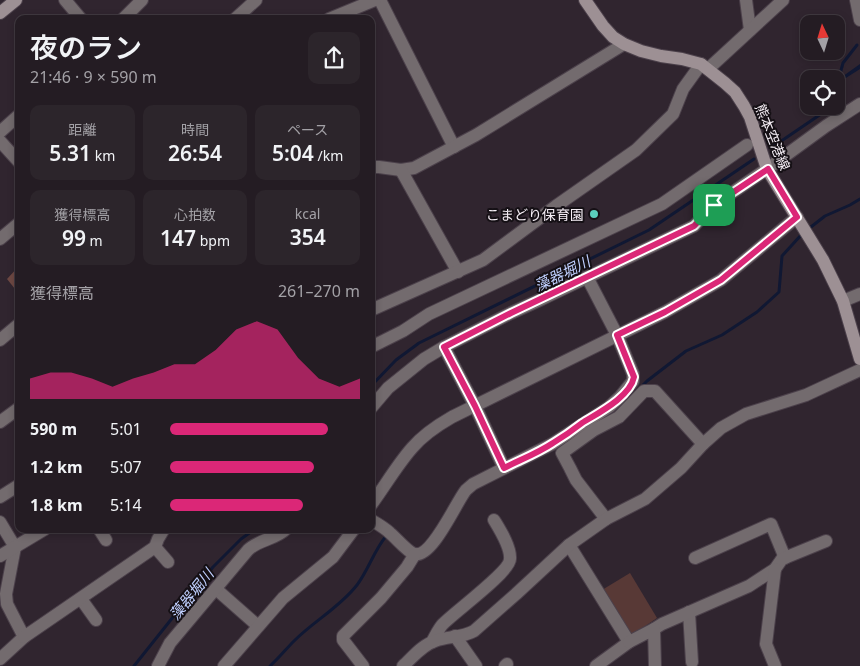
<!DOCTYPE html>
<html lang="ja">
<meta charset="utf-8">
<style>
:root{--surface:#241c23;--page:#2c252b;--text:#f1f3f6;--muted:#a3a1a6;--line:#413a41;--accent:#db2777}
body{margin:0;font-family:"Noto Sans","Noto Sans JP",sans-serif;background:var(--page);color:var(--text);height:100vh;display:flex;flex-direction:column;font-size:19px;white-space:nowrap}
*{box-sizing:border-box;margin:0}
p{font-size:16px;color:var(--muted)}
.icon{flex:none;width:28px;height:28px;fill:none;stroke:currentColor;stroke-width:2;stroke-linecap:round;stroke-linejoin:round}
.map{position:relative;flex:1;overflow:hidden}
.details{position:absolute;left:15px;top:15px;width:360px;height:518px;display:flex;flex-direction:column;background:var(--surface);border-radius:10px;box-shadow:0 2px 8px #0003,0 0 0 1px var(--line)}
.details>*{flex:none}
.needle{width:32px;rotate:356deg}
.tools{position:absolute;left:800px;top:15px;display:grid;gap:10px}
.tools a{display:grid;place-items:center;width:45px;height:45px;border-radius:10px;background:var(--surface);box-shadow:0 2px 8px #0003,0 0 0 1px var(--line);font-size:25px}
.pin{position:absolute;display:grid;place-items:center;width:42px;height:42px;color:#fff;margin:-21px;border-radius:10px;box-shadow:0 2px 8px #0006}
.round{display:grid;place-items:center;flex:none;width:52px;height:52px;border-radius:10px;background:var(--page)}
.headline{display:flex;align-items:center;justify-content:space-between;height:85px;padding:0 15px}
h1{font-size:28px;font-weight:600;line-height:38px}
.stats{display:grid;grid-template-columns:repeat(3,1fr);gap:8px;height:85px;padding:5px 15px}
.stats div{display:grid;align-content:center;border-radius:10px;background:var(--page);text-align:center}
.stats b{font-size:21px;font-weight:600}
.stats small{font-size:14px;font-weight:400}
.stats p{font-size:14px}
.chart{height:140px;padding:10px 15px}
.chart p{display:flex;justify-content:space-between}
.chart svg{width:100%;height:90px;margin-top:5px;fill:var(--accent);opacity:.7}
ul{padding:0 15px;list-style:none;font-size:16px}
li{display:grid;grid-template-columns:80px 60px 1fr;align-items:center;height:38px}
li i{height:12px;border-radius:6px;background:var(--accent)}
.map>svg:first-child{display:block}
.green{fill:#583936}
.forest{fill:#6e4843}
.water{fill:#101833}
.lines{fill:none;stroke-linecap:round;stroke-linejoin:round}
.stream{stroke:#101833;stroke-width:3}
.minor-casing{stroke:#4c414b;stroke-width:14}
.secondary-casing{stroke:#4c414b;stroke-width:14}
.minor{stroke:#736b6e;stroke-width:12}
.secondary{stroke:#9d9094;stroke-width:12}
.route-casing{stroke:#fff;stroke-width:10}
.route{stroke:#db2777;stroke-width:6}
.poi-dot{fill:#5acebd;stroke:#151015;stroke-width:2}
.labels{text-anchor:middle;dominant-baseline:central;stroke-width:4;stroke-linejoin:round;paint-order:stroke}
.street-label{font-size:14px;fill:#f6eff6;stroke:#151015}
.poi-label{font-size:14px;fill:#f6eff6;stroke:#151015;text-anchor:end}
.water-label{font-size:15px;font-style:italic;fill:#c0d0ff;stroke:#151015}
</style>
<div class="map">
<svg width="860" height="666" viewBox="0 0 860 666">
<rect width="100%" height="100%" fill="#30252f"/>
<!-- green -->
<path class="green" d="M630,573L657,618L632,635L602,590Z"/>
<!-- forest -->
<path class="forest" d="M19,266V294L7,279Z"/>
<!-- water -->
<path class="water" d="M860,64V69L838,83L839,79Z"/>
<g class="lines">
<!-- stream -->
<g class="stream">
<path d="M836,89L843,63L857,45"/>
<path d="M771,148L821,114L826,106"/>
<path d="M807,230L825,216L850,205L860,199"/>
<path d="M371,386L396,360L419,343L649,230L754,159"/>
<path d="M640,388L647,381L686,351L722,335L757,312L779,292L782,256L802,234"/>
<path d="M134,666L213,567L241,539L255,529"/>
<path d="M270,666C279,658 286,649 294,641C314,621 340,607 357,585C369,569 374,550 387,535"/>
</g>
<!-- minor casing -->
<g class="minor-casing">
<g id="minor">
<path d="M65,0L81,19"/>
<path d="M380,0L454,147"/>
<path d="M746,0L750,30"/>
<path d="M856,0L860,20"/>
<path d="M123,19L142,0"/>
<path d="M235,19L256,0"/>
<path d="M329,19L375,0"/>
<path d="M708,69L783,0"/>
<path d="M0,132L19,115"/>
<path d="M0,141L19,162"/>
<path d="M371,167H379L401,170L414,168L476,135L624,44"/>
<path d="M401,170L458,272"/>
<path d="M0,239L19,223"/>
<path d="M843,301L860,294"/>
<path d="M371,310L483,260L556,206L636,150L673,114L683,89L701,64"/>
<path d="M0,340L19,324"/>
<path d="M371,347L403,331L429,314L662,204L747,145"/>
<path d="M444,347L475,406L504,468"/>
<path d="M371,408L388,388L424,359L444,347L511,313L542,299L694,226L714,205L767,169L826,126L860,104"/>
<path d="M0,422L19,408"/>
<path d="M0,497L19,485"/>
<path d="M371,505C385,486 397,465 412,448C423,435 438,425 452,417L665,312L721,280L797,217"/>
<path d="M606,519L576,480L570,468L562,453L594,430L619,417L644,391H655L703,444"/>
<path d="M371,520C378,524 385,528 390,533C397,539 407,551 414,554C432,559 456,502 466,490L473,484L552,444L609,407L620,397L633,381V374L617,335L587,277"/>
<path d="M0,522L15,547L6,594L7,604L24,637L0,659"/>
<path d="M99,529L106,540"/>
<path d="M569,545L629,642L596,666"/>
<path d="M155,547L168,562"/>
<path d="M0,556L45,529"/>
<path d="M695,558L771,524L785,558"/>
<path d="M216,589L258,626"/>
<path d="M81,599L96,620"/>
<path d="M689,612L692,662"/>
<path d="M654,629L662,624L749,586L775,569L782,559L826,541"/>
<path d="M455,636L476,666"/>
<path d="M24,637L155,547L158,539L164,529"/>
<path d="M432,642C435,636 438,630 442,625C453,613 510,572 510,559C511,547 500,530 494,520"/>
<path d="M629,642L654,629L655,666"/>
<path d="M158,666L170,643L248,550C259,539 275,540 286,529"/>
<path d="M224,666L283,598L333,557L354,529"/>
<path d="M363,666L343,640V636L381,598L407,567L415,554"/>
<path d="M403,666C412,658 422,645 435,641C447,636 462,638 474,631L516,594L569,545L606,519L645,499L681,468L703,444L721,428L746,414L806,395L860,370"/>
<path d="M505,666L507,664"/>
<path d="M775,666L766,644L775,569"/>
</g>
</g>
<!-- secondary casing -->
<g class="secondary-casing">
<g id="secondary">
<path d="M585,0L603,26L613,37L624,44L641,51L661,56L682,59L701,64L725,83L735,92L744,106L750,117L767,169L823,260L843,301L860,359"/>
<path d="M0,13L16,0"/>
</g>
</g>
<!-- minor -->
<use href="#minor" class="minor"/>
<!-- secondary -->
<use href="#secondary" class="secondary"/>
</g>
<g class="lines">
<!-- route casing -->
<g class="route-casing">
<path id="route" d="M768,169L797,217L721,280L665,312L617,335L634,377C630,397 598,413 582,423C573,430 563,437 553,443C538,453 520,460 504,468L475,406L444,347L511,313L694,226L714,205Z"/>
</g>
<!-- route -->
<use href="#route" class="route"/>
</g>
<!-- markers -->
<circle class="poi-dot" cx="594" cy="214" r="5"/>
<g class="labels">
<!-- street labels -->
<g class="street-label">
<text transform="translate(773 137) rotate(68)">熊本空港線</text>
</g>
<!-- poi labels -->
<g class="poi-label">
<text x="584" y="214">こまどり保育園</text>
</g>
<!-- water labels -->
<g class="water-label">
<text transform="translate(562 273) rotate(-26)">藻器堀川</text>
<text transform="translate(191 594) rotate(-51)">藻器堀川</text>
</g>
</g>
</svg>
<div class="tools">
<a><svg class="needle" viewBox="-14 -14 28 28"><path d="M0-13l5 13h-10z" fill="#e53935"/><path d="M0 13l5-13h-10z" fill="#a3a1a6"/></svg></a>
<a><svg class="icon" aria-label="locate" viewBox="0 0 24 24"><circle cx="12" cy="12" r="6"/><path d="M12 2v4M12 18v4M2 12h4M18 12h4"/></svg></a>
</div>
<div class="pin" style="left:714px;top:205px;background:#1e9e55"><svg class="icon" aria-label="arrive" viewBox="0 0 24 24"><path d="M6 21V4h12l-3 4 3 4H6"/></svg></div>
<section class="details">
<div class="headline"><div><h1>夜のラン</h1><p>21:46 · 9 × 590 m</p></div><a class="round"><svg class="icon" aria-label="share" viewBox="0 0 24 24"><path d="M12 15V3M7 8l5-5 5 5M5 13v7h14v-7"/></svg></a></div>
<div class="stats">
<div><p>距離</p><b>5.31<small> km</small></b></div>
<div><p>時間</p><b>26:54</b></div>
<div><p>ペース</p><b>5:04<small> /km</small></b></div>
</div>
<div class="stats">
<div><p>獲得標高</p><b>99<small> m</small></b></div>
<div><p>心拍数</p><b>147<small> bpm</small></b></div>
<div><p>kcal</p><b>354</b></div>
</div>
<div class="chart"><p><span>獲得標高</span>261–270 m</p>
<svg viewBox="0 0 160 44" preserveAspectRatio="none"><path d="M0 44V34L10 31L20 31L30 34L40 38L50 34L60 31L70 27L80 27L90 20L100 10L110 6L120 10L130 24L140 34L150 38L160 34V44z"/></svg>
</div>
<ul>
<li><b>590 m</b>5:01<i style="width:83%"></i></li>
<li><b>1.2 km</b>5:07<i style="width:76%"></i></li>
<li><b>1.8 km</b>5:14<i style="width:70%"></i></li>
</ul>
</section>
</div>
